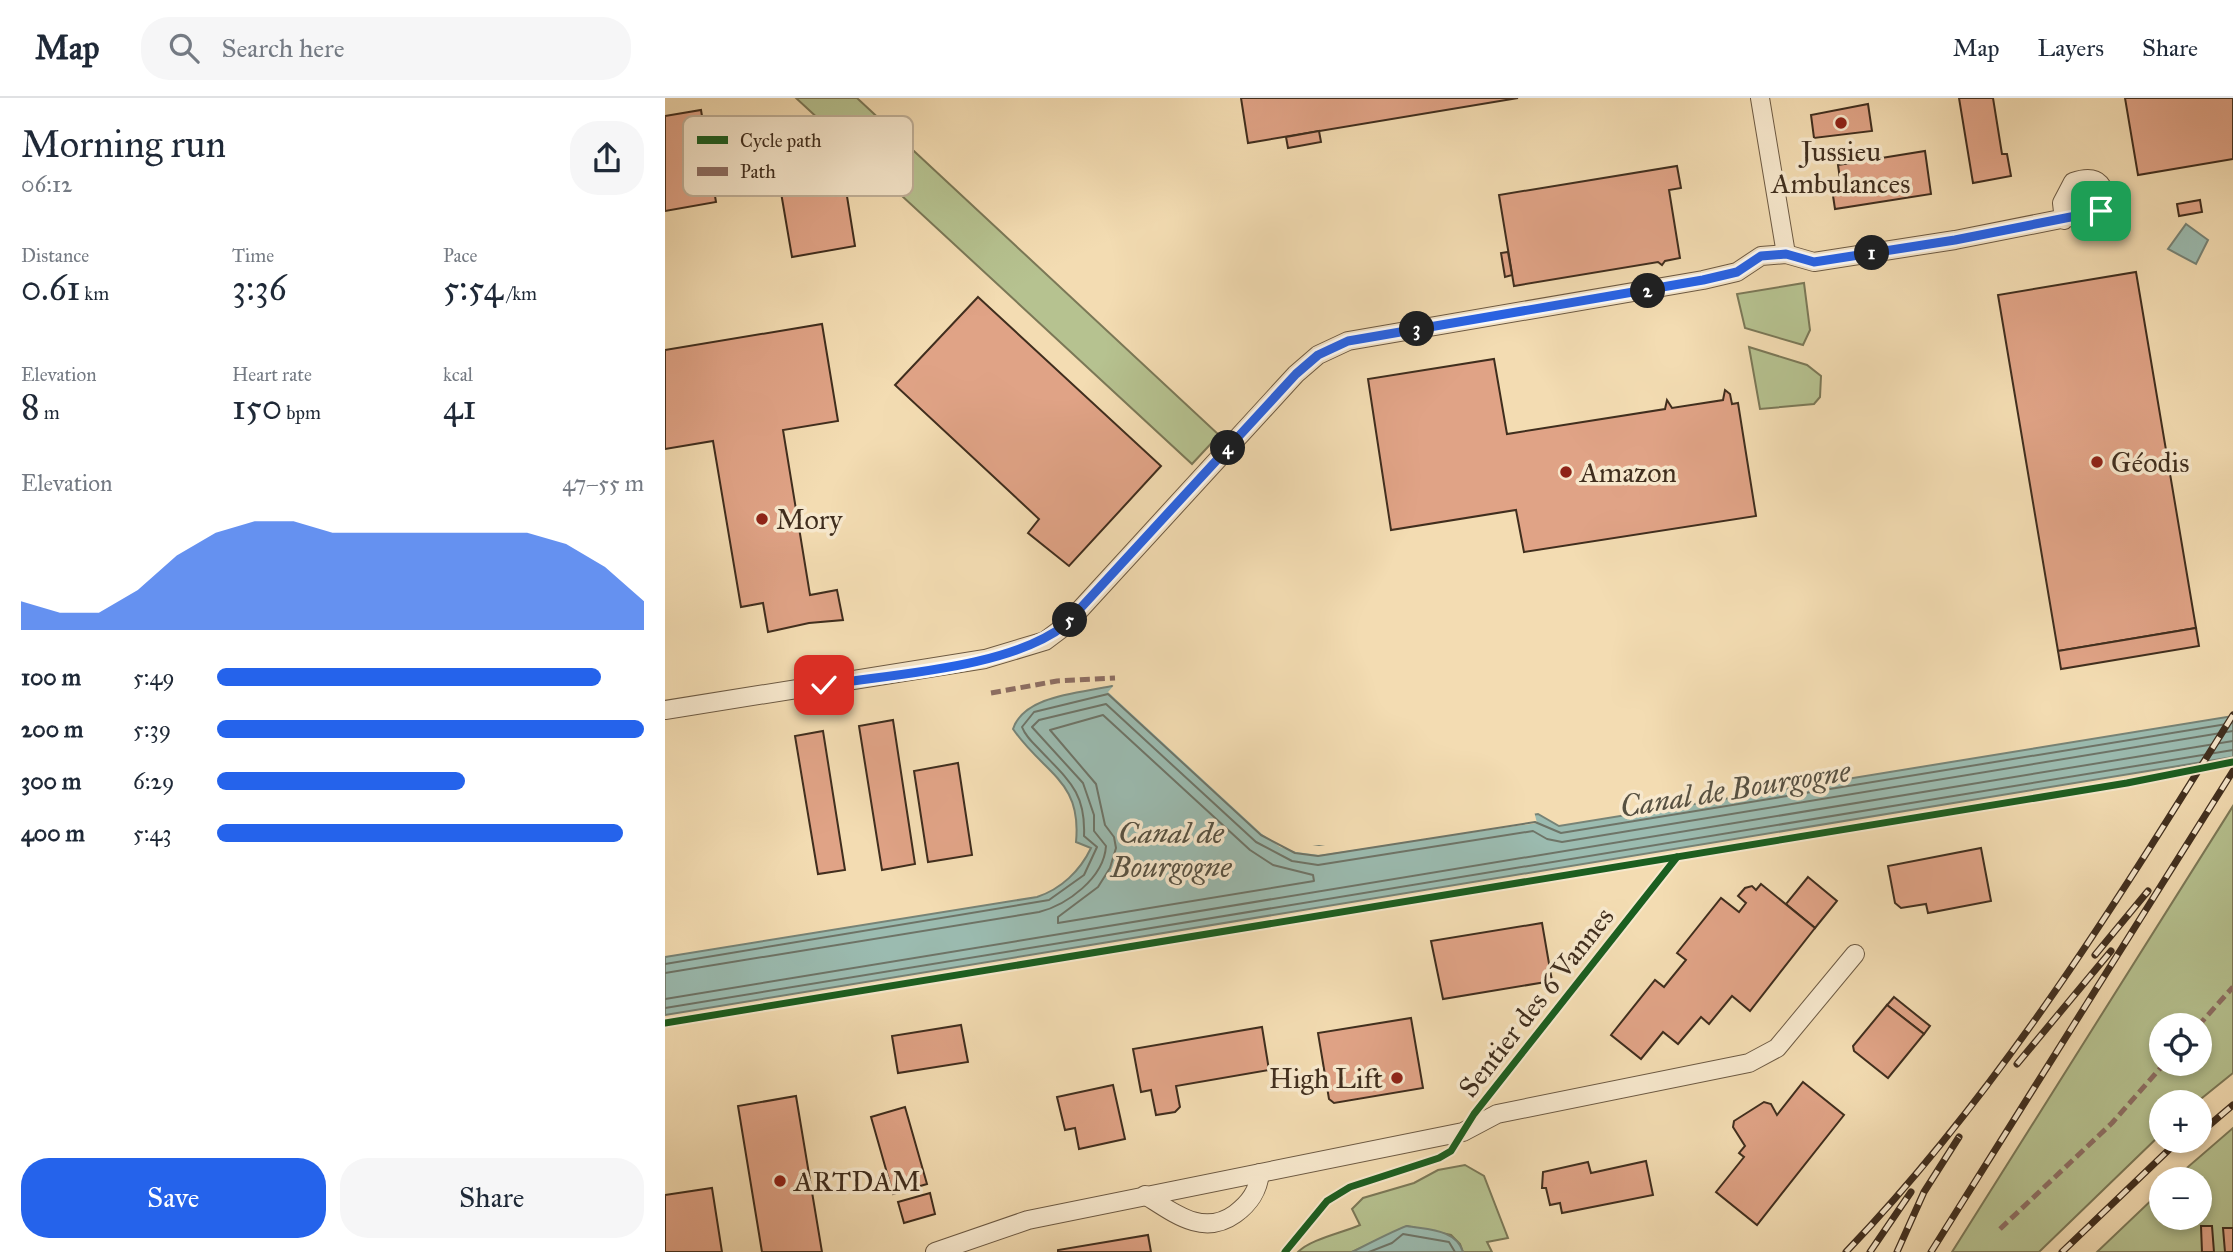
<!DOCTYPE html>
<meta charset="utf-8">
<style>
:root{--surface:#fff;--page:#f6f6f7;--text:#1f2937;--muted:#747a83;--line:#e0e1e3;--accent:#2563eb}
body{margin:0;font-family:"IM FELL Great Primer",serif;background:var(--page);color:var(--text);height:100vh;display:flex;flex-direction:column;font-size:26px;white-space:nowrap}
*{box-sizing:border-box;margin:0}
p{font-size:23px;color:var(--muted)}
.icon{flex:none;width:38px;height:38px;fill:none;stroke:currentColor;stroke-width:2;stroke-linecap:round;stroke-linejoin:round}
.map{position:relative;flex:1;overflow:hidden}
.sheet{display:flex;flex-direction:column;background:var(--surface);width:665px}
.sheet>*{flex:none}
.buttons{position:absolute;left:1484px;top:915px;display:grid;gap:14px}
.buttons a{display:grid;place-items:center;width:63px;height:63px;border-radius:50%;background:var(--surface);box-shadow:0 4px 10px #0003;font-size:35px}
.pin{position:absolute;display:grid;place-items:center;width:60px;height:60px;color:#fff;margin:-30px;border-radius:14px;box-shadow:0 4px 10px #0006}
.km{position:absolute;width:35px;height:35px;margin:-18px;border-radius:50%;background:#222;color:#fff;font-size:19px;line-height:35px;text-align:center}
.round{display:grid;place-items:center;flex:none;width:74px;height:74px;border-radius:28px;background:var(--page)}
.overview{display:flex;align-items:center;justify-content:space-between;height:119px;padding:0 21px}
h1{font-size:38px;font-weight:600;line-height:52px}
.figures{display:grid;grid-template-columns:repeat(3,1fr);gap:10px;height:119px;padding:7px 21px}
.figures div{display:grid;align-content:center}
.figures b{font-size:35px;font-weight:600}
.figures small{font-size:19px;font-weight:400}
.figures p{font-size:19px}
.chart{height:196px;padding:14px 21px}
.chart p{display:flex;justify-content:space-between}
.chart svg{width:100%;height:126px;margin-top:7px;fill:var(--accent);opacity:.7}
.action{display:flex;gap:14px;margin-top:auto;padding:14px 21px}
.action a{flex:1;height:80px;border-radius:28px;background:var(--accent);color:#fff;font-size:28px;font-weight:600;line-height:80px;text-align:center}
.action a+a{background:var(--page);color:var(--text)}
ul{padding:0 21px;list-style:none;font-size:23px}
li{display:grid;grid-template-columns:112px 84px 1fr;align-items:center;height:52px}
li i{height:18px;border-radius:9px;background:var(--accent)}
header{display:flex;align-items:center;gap:42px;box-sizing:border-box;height:98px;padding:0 35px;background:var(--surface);border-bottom:2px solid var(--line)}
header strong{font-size:33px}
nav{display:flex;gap:38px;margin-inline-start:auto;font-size:24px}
.search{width:490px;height:63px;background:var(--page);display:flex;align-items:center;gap:18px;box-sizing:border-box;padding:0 24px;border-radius:28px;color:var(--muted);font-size:26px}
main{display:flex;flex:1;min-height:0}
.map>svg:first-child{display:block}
.green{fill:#b6c290;stroke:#7b7857;stroke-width:2;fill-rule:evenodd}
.water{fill:#9bbbb0;stroke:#778376;stroke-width:2}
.pier{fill:#f3dcb2}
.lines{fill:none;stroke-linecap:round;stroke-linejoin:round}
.shore{stroke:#6e7467;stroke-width:2}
.building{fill:#e0a386;stroke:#402e1e;stroke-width:2}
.minor-casing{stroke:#6d5a43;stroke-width:20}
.minor{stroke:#f7e8cd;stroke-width:18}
.rail-casing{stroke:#402e1e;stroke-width:7}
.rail{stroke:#f7e8cd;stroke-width:4.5;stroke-dasharray:13;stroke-linecap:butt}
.quiet{stroke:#8d6e63;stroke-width:5;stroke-dasharray:10 5;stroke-linecap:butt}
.cycleway-casing{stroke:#f7e8cd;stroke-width:11}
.cycleway{stroke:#1b5e20;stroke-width:7}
.route-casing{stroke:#fff;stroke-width:14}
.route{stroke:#2563eb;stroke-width:9}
.poi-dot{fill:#8f2418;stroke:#f7e8cd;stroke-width:2.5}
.labels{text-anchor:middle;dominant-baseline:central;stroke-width:7;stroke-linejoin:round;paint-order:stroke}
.poi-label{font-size:28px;fill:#402e1e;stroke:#f7e8cd;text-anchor:start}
.street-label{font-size:28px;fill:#402e1e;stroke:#f7e8cd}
.water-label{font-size:30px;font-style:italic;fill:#575142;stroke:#f7e8cd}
.key{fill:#f7e8cd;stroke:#c0b098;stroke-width:2}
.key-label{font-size:19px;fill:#402e1e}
</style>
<header>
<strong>Map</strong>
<div class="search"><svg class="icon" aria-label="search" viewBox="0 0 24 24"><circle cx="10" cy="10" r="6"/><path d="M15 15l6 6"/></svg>Search here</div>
<nav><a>Map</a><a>Layers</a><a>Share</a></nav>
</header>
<main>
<section class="sheet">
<div class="overview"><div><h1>Morning run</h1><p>06:12</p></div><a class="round"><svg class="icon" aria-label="share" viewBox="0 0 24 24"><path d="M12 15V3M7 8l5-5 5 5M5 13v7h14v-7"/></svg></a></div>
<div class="figures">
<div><p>Distance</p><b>0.61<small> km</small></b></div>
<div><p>Time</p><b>3:36</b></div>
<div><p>Pace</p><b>5:54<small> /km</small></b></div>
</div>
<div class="figures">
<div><p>Elevation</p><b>8<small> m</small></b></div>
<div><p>Heart rate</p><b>150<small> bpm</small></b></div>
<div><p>kcal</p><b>41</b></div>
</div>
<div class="chart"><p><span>Elevation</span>47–55 m</p>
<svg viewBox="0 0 160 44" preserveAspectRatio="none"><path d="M0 44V34L10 38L20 38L30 30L40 18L50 10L60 6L70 6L80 10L90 10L100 10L110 10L120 10L130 10L140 14L150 22L160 34V44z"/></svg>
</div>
<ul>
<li><b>100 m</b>5:49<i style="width:90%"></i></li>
<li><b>200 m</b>5:39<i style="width:100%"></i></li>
<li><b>300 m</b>6:29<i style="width:58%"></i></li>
<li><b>400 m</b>5:43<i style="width:95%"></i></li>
</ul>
<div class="action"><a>Save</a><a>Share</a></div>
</section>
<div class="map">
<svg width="1568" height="1154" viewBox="0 0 1568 1154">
<rect width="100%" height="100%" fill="#f3dcb2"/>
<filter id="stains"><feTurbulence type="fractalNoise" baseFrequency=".00286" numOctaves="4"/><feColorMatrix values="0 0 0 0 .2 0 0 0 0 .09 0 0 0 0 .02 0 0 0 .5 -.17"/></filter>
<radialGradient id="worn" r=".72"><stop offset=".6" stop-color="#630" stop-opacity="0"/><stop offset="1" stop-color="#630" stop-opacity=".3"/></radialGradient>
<!-- green -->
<g class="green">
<path d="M131,0H192L554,337L527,366Z"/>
<path d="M1139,185L1145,232L1138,247L1080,230L1072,196Z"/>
<path d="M1084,249L1142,267L1156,278L1155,299L1149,306L1095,311Z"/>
<path d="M1568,708V975L1532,1004H1496V1036L1374,1154H1287ZM1496,928H1535V966H1496Z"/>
<path d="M1568,1030V1154H1432L1496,1093V1120H1535V1082L1509,1081Z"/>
<path d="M800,1067L819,1078L843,1140L822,1144L827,1154H798L795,1146L786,1137L742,1128L687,1154H633C646,1141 677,1135 695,1127L687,1111L698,1100L749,1085L773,1072Z"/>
</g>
<!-- water -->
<g class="water">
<path d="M1521,126L1543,142L1531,166L1503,151Z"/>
<path d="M447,588L601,731L633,748H674L873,716L894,728L1568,618V659L0,917V859L372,799C396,791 415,773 426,750L411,744C417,682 379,676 348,631C359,597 416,595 447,588Z"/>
<path d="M742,1128C763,1132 791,1131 798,1154H687C697,1149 736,1129 742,1128Z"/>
</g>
<!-- pier -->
<path class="pier" d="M450,586L603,728L634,745L654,748L869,713L872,725L654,757L631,754L615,749L597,736L443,594Z"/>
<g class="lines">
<!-- shore -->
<g class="shore">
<path d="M438,617L585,752L608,767L648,777L649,783L393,825V819L433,789L445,770L451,750L449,739L440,727L431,686L385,632Z"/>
<path d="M0,866L384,802L419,777L432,749L419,738C421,693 402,681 373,650C366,643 360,637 357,629L369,614L443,596L596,737L630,755L653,758L870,724L896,735L1568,625"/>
<path d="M0,875L374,814C402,807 439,780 441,748L429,733V717L418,685L367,629L374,622L441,606L591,744L627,763L653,767L868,733L882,741L897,744L1568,633"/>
<path d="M0,901L1568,643"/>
<path d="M0,910L1568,652"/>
<path d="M704,1154L727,1145L738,1136L784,1144L790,1154"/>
</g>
</g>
<!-- building -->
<g class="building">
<path d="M576,0H853L583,45Z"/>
<path d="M1294,0H1328L1337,56H1342L1346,78L1308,85Z"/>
<path d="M1460,0H1568V61L1473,77Z"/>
<path d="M1203,6L1207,33L1149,40L1146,17Z"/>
<path d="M36,12L51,104L0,113V18Z"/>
<path d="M654,33L656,44L623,50L621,39Z"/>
<path d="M1260,53L1266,96L1170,111L1167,91H1171L1172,82L1175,81L1173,67Z"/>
<path d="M176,61L190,148L127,159L112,71Z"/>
<path d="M1012,68L1016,90L1004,92L1015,160L1000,163L997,167L993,164L849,188L834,97Z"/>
<path d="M1535,102L1537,114L1514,118L1512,106Z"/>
<path d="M843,154L847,177L840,179L836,155Z"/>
<path d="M1471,174L1531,530L1393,553L1333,197Z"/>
<path d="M313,199L496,368L404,468L363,435L374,421L230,287Z"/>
<path d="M157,226L173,323L118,332L145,497L172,492L178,522L144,525L103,534L98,505L76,509L48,343L0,351V252Z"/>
<path d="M829,261L842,336L1000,311L1002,302L1007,310L1058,302L1060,292L1065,296L1067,306L1073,305L1091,418L859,454L851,412L726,432L703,281Z"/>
<path d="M1531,530L1534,548L1396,571L1393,553Z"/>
<path d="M228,622L250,766L217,772L194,628Z"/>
<path d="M158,633L180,772L153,776L130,638Z"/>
<path d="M293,665L307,757L263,764L249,673Z"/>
<path d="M1316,750L1326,803L1263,815L1261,806L1236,810L1230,805L1223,768Z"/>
<path d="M1143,779L1172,803L1150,830L1121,806Z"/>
<path d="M1096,786L1150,830L1085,913L1067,898L1044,926L1036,919L1013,946L998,934L976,961L946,937L990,882L999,889L1021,862L1012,855L1056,800L1074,814L1081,805L1073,798L1080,790L1087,788L1091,792Z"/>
<path d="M877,825L887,883L778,901L766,843Z"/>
<path d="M1229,899L1265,928L1259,936L1222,907Z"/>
<path d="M1222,907L1259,936L1223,980L1189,953L1188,948Z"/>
<path d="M746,920L758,990L669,1005L664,1001L653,935Z"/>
<path d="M296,927L303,964L233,975L227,938Z"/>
<path d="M597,929L604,972L511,988L515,1009L510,1014L491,1017L486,992L476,994L468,951Z"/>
<path d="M1138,984L1179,1017L1092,1127L1051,1094L1079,1059L1074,1055L1080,1048L1068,1029L1069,1023L1099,1004L1106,1006L1112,1017Z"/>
<path d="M448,987L460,1041L414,1051L410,1030L400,1032L392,999Z"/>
<path d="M131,998L157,1154H97L73,1008Z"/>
<path d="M240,1009L262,1086L228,1096L206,1019Z"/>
<path d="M981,1063L988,1097L897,1115L895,1105L885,1107L881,1090H877L878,1074L923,1064L926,1075Z"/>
<path d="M47,1090L57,1154H0V1097Z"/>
<path d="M265,1095L270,1116L239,1125L233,1104Z"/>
<path d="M1536,1128H1547L1549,1154H1537Z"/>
<path d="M1558,1130H1568V1154H1560Z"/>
<path d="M483,1137L486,1154H393V1152Z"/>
</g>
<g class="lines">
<!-- minor casing -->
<g class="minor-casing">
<g id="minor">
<path d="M1095,0L1121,156"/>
<path d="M0,612L320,561L380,543L400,528L631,276L653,257L683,243L1038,182L1072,174L1096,158L1121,156L1149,164L1290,142L1436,113C1444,88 1434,75 1408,84L1397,105L1399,122"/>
<path d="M480,1097C509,1115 538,1139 570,1116C585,1105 593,1093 595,1075"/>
<path d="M270,1154L363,1122L798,1034L832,1016L1084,965L1112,950L1190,856"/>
</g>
</g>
<!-- minor -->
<use href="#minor" class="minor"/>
<!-- rail casing -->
<g class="rail-casing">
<g id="rail">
<path d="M1430,857L1483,793"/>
<path d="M1352,966L1446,853"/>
<path d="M1535,1035L1568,1007"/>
<path d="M1181,1154C1335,993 1451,805 1568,617"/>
<path d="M1205,1154L1246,1094"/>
<path d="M1232,1154L1259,1094L1294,1039"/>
<path d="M1266,1154L1568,673"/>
<path d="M1397,1154L1513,1043"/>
</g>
</g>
<!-- rail -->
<use href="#rail" class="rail"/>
<!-- quiet -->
<g class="quiet">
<path d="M326,595L392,583L450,580"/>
<path d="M1533,928L1568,889"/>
<path d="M1335,1131L1447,1025L1499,966"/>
</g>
<!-- cycleway casing -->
<g class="cycleway-casing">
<g id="cycleway">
<path d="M0,925L1462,685L1568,664"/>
<path d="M620,1154L662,1103L685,1089L774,1060L786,1053L809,1016L1012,759"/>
</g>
</g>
<!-- cycleway -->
<use href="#cycleway" class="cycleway"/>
</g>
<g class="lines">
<!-- route casing -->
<g class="route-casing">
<path id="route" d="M159,587C229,576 345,570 400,527L631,276L653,257L683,243L1038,182L1072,174L1096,158L1121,156L1149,164L1290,142L1436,113"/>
</g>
<!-- route -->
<use href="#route" class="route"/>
</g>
<!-- markers -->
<g class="poi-dot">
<circle cx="1176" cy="25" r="7"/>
<circle cx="1432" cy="364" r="7"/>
<circle cx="901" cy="374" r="7"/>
<circle cx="97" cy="421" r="7"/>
<circle cx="732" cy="980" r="7"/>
<circle cx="115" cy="1083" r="7"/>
</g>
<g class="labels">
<!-- poi labels -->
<g class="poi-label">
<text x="1176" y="53" text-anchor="middle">Jussieu<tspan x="1176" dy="32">Ambulances</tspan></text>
<text x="1446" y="364">Géodis</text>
<text x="915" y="374">Amazon</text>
<text x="111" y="421">Mory</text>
<text x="718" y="980" text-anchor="end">High Lift</text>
<text x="129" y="1083">ARTDAM</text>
</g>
<!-- street labels -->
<g class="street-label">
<text transform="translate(871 904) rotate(-52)">Sentier des 6 Vannes</text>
</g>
<!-- water labels -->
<g class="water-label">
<text transform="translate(1070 691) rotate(-9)">Canal de Bourgogne</text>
<text x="506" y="735">Canal de<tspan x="506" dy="34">Bourgogne</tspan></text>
</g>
</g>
<!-- legend -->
<rect x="18" y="18" width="230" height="80" rx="10" class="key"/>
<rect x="32" y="38" width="31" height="8" fill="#1b5e20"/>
<rect x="32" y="69" width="31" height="9" fill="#8d6e63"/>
<g class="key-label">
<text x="75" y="49">Cycle path</text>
<text x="75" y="80">Path</text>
</g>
<rect width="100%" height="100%" filter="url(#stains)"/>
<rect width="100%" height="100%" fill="url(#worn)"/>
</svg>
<div class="buttons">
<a><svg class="icon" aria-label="locate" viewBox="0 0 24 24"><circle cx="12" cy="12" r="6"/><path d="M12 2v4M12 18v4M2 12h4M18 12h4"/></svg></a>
<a>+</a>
<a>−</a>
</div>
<div class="pin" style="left:1436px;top:113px;background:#1e9e55"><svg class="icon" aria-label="arrive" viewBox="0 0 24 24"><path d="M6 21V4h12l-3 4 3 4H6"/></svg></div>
<div class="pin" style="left:159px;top:587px;background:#d93025"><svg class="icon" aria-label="check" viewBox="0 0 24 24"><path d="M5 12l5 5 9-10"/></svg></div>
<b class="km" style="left:1207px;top:155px">1</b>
<b class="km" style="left:983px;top:193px">2</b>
<b class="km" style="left:752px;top:231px">3</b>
<b class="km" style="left:563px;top:350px">4</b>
<b class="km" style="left:405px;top:522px">5</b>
</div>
</main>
